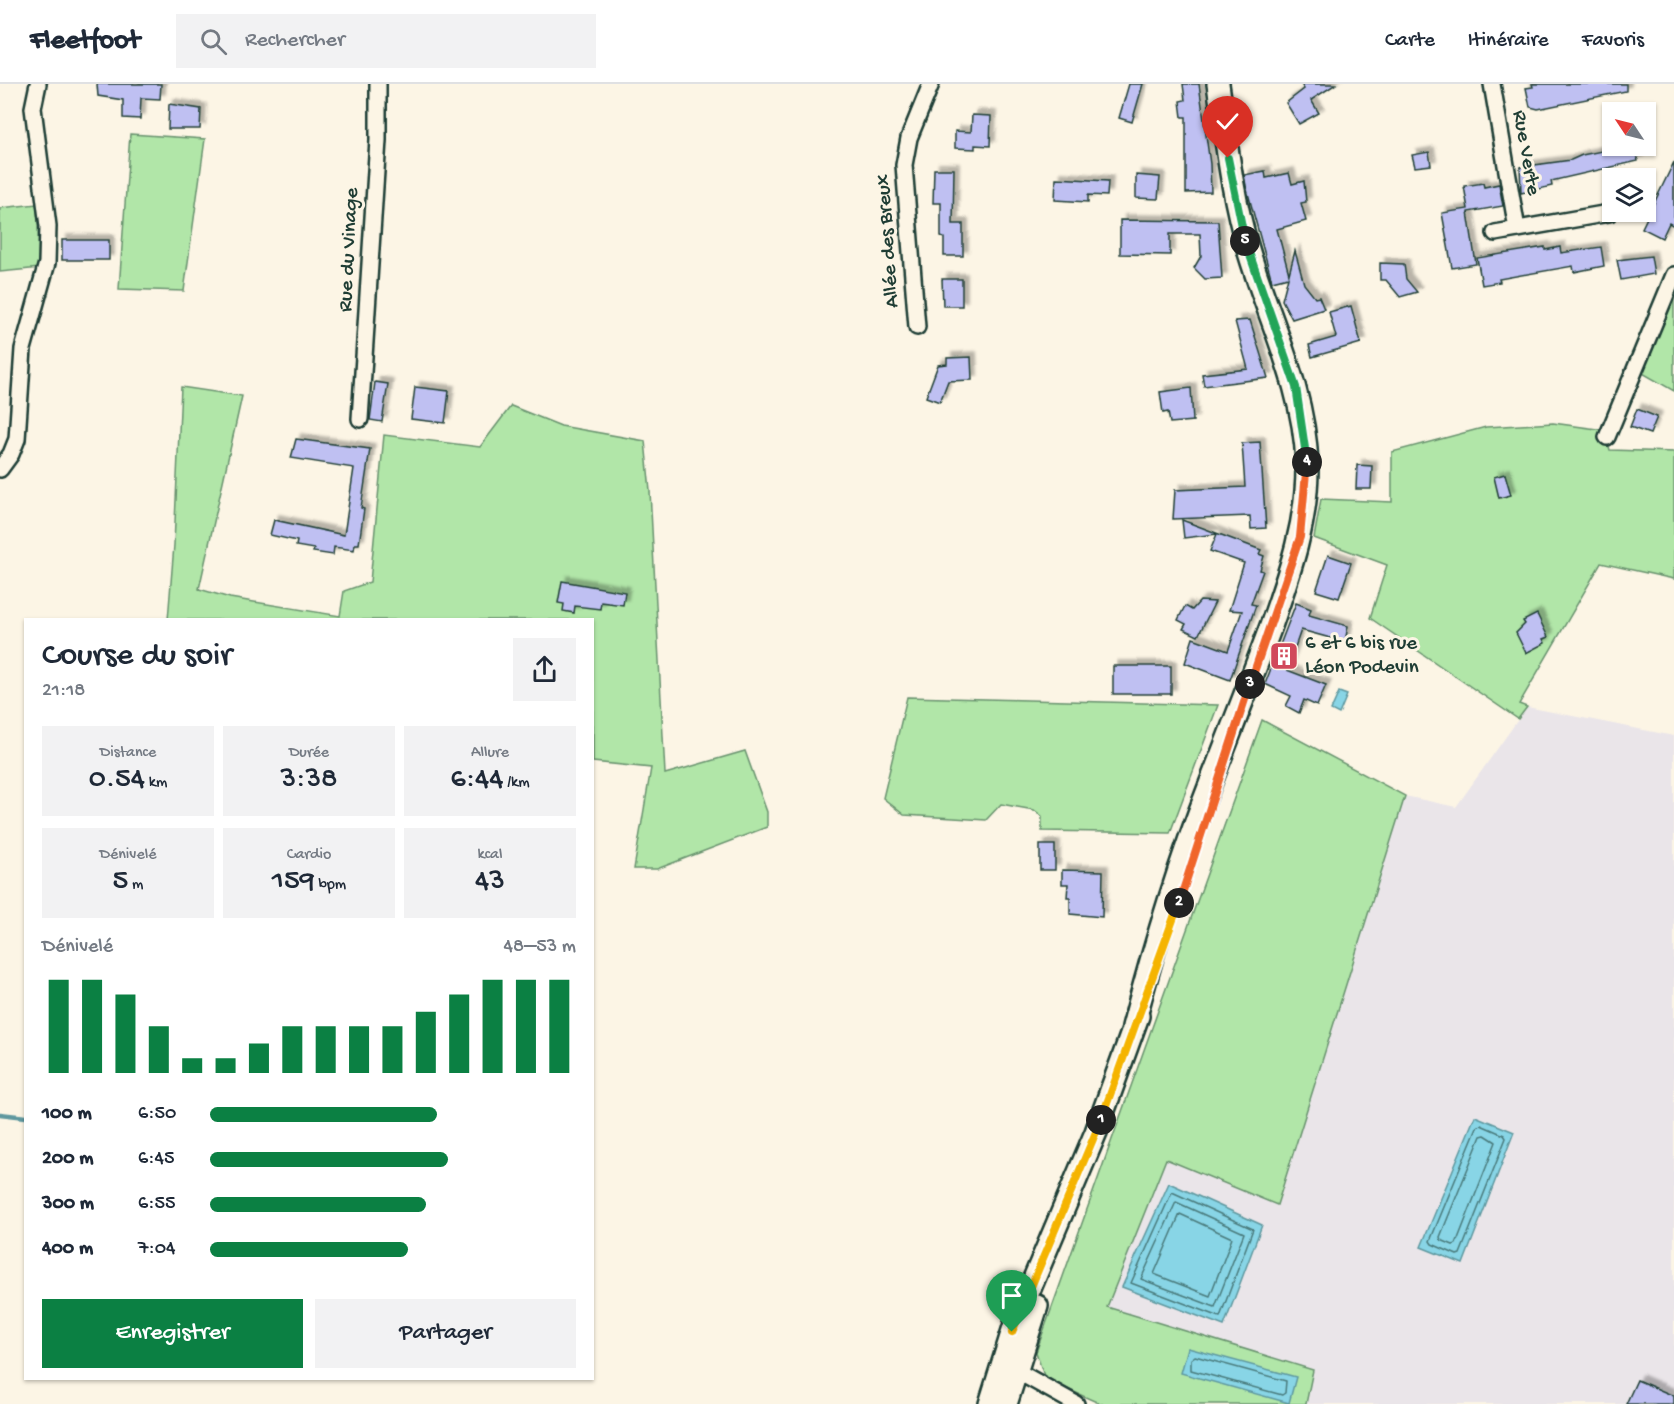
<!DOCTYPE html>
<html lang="fr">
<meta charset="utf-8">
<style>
:root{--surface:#fff;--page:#f2f2f3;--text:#1f2937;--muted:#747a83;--line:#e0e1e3;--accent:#0b8043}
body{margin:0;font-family:"Gochi Hand",sans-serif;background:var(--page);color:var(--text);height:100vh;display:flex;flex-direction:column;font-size:22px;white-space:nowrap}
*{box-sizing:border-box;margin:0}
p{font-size:20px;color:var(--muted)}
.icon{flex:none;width:33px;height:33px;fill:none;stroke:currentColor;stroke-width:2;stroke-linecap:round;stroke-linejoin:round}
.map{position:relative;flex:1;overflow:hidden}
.details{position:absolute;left:24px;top:534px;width:570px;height:762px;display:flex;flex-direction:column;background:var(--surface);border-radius:0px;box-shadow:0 2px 4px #0004}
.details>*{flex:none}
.needle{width:39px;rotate:305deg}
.tools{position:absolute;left:1602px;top:18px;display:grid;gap:12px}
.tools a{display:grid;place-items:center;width:54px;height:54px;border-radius:0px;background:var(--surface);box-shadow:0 2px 4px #0004;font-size:30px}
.pin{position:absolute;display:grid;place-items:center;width:51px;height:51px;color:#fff;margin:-62px -26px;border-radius:50% 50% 50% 0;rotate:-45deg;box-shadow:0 0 6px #0007}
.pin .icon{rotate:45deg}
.km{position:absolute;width:30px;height:30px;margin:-15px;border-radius:50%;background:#222;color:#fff;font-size:16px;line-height:30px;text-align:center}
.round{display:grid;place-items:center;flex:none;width:63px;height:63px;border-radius:0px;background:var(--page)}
.headline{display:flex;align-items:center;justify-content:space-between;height:102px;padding:0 18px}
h1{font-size:33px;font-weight:600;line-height:45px}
.metrics{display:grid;grid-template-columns:repeat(3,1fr);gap:9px;height:102px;padding:6px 18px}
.metrics div{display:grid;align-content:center;border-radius:0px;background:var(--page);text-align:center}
.metrics b{font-size:30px;font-weight:600}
.metrics small{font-size:16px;font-weight:400}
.metrics p{font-size:16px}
.chart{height:168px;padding:12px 18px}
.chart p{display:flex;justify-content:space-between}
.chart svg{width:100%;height:108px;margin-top:6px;stroke:var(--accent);stroke-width:6}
.primary-button{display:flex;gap:12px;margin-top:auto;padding:12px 18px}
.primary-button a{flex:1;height:69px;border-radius:0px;background:var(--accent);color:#fff;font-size:24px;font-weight:600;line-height:69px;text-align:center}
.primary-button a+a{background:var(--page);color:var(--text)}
ul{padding:0 18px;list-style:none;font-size:20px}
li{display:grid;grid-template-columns:96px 72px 1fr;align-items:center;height:45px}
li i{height:15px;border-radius:8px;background:var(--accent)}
header{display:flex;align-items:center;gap:36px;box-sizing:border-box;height:84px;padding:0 30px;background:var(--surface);border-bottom:2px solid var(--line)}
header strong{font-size:28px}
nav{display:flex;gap:33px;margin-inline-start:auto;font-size:21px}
.search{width:420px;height:54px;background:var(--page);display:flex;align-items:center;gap:15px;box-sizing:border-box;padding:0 21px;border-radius:0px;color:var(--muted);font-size:22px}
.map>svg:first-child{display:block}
.built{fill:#eae5e9}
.green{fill:#b1e6a8;stroke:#68926e;stroke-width:1.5}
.water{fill:#88d5e6;stroke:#5e989f;stroke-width:1.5}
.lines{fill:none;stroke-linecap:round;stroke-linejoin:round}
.shore{stroke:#497a7b;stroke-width:1.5}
.stream{stroke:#5e989f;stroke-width:4.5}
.building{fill:#bfc0f2;stroke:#1f3d34;stroke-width:1.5;filter:url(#shadow)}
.minor-casing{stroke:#1f3d34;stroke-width:20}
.secondary-casing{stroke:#1f3d34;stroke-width:26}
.minor{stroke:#fcf5e5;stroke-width:15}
.secondary{stroke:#fcf5e5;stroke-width:21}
.split-1-casing{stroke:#fff;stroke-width:12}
.split-2-casing{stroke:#fff;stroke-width:12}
.split-3-casing{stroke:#fff;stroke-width:12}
.split-4-casing{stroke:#fff;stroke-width:12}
.split-5-casing{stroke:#fff;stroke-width:12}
.split-6-casing{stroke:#fff;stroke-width:12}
.split-1{stroke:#f5b400;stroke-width:8}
.split-2{stroke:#f5b400;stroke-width:8}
.split-3{stroke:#f0652b;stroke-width:8}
.split-4{stroke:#f0652b;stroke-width:8}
.split-5{stroke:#22a559;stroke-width:8}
.split-6{stroke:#22a559;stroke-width:8}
.labels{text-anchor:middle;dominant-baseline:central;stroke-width:6;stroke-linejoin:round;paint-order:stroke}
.street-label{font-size:21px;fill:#1f3d34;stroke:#fcf5e5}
.poi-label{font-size:21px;fill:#1f3d34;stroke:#fcf5e5;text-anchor:start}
</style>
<header>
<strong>Fleetfoot</strong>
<div class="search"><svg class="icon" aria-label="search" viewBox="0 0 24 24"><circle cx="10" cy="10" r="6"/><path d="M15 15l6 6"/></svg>Rechercher</div>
<nav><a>Carte</a><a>Itinéraire</a><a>Favoris</a></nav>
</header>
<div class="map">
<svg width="1674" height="1320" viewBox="0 0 1674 1320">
<defs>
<filter id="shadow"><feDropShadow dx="5" dy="-5" stdDeviation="1.5" flood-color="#0004"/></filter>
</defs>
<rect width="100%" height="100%" fill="#fcf5e5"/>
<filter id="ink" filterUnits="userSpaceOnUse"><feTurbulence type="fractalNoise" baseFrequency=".0167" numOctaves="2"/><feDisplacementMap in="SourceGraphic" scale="12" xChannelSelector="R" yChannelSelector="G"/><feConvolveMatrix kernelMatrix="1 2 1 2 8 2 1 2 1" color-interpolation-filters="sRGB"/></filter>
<g filter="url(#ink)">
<!-- built -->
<path class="built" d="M1527,623L1674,652V1320H1306L1313,1286L1107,1223L1166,1075L1277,1120L1405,712L1456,723Z"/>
<!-- green -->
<g class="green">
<path d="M130,50L205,55L184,207L119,205Z"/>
<path d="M37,120L40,184L0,188V124Z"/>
<path d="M1674,207V307L1639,287Z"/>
<path d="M181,303L242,312L199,505L230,514L340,532L344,507L370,498L384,351L480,363L511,322L561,342L645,357L650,407L665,690L745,667L767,728V743L657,785H634L651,684L593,678L592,536H168L174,461Z"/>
<path d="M1553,339L1604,346L1610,366L1674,368V495L1601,479L1519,620L1527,623L1518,635L1370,534L1387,481L1314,454L1321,415L1392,418V368L1486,343Z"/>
<path d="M907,613L1218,621L1170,749L1042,747V732L1034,726L1001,720L986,736L904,731L883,714Z"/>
<path d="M1262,636L1405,712L1277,1121L1166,1075L1107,1223L1313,1286L1306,1320H1101L1045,1295L1036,1268Z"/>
</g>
<!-- water -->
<g class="water">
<path d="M1339,608L1347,611L1339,630L1331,626Z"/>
<path d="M1475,1032L1514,1048L1463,1180L1421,1163Z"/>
<path d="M1169,1099L1262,1141L1224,1242L1122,1203Z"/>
<path d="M1188,1264L1296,1293L1289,1319L1181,1289Z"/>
</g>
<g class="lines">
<!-- shore -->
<g class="shore">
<path d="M1481,1041L1504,1051L1506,1054L1460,1170L1457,1171L1432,1160L1430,1157L1477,1043Z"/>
<path d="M1485,1051L1496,1058L1456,1160L1453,1161L1441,1156L1440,1153L1481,1052Z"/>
<path d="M1172,1108L1253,1145L1220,1233L1131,1199Z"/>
<path d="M1176,1118L1244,1149L1215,1223L1141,1195Z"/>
<path d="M1180,1130L1232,1154L1210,1212L1154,1190Z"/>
<path d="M1195,1272L1286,1297L1285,1309L1282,1311L1191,1286V1275Z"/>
</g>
<!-- stream -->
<path class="stream" d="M0,1030L26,1033"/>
</g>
<!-- building -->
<g class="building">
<path d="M97,0H161L160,15L141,14L140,35L123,34V16L98,12Z"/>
<path d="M1129,0H1143L1132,38L1119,34Z"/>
<path d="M1183,0H1199L1210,80L1211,108L1186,109V33H1182L1180,17L1185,16Z"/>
<path d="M1301,0H1336L1311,16L1319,29L1299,40L1286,19L1304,5Z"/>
<path d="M1532,0H1626V7L1538,25L1530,23L1526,4L1533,3Z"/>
<path d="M169,20L201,25L200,45H168Z"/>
<path d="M972,31L991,32L990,62L975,61V65L955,64V47L971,48Z"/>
<path d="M1607,62H1635L1638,77L1551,97L1552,102L1521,109L1520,83L1571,76L1582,71L1607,66Z"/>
<path d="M1429,68L1431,81L1415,83L1412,71Z"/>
<path d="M1674,78V142L1669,139L1662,154L1642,144Z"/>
<path d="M934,85H954L953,140H963V172H944V154L941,153V119H933Z"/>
<path d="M1265,87L1266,94L1289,89L1292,100L1304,97L1306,118L1301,119L1306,137L1277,145L1289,190L1295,167L1304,200L1315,214L1319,213L1324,225L1292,235L1282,216L1288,193L1272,197L1246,102L1244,91Z"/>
<path d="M1136,91L1160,93L1158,115L1136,114Z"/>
<path d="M1056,94L1108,97L1107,112L1088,111V118L1055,116Z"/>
<path d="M1483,99L1484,103L1499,100L1503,122L1468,128L1476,180L1452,184L1442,129L1468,125L1464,102Z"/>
<path d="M1120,136L1218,137L1222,194L1205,195L1194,184L1201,172L1200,150H1170V171L1120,170Z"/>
<rect x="62" y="156" width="47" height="20"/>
<path d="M1545,163V166L1560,163L1561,169L1601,163L1604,182L1574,188L1573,182L1499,195L1500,198L1482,201L1477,174Z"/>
<path d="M1651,172L1654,190L1621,196L1617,176Z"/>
<path d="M1380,179L1404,180L1406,195L1417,208L1400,213L1386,196H1380Z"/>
<path d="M942,195H962V222H943Z"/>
<path d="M1351,222L1361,259L1312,273L1309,261L1336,253L1329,228Z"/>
<path d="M1250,236L1268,294L1204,302L1202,290L1248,285L1235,237Z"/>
<path d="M971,273L972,296L948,297L940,318L926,313L938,281L947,280V274Z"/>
<path d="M375,298L388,300L382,338L370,336Z"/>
<path d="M415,303L449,307L445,339L411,335Z"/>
<path d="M1191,304L1193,337L1170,339L1168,328L1163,329L1160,308Z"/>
<path d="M1637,325L1657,333L1650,350L1630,343Z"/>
<path d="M296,355L370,365L361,424L364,425L359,460H355L354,466L334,463L333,471L313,468L314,465L296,462L297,457L270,451L274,436L344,451L354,384L291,374Z"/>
<path d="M1260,358L1266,444L1251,445L1250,432L1173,435L1175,406L1245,403L1242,359Z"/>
<path d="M1357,381L1372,382L1371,405H1356Z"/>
<path d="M1505,390L1511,411L1499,414L1494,393Z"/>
<path d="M1182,436L1261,466L1259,470L1264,472L1260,486L1263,487L1251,520L1256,521L1230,596L1185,579L1193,554L1228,567L1242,527L1229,526L1244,479L1210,467L1217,450L1184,454Z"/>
<path d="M1328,471L1351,479L1339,514L1316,507Z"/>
<path d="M562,497L625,508L623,521L601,518L600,525L575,522L574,529L563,527L564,520L558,519Z"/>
<path d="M1200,517L1215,518L1198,552L1183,545L1186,540L1178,536L1185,522L1192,526Z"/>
<path d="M1296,519L1311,525L1309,531L1348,542L1345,558L1301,546L1287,586L1326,601L1317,622L1304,616L1299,629L1286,622L1291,612L1265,600Z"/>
<path d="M1537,530L1548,553L1543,555L1545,559L1526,569L1516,549L1525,540L1523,537Z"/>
<rect x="1113" y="582" width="58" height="28"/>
<rect x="1040" y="761" width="15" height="25"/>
<path d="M1062,786L1103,787L1102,833L1070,830V813H1067L1068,800H1062Z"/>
<path d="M1637,1296L1674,1312V1320H1626Z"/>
</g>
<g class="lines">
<!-- minor casing -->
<g class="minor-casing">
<g id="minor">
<path d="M1492,0L1517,145"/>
<path d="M1495,149L1609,129L1612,124"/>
<path d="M917,243L904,81L909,54L931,0"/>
<path d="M360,335L378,56V0"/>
<path d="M1607,353L1674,191"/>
<path d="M0,385L11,370L17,355L23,265L47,179L48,142L33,24L38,0"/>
<path d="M1008,1282L1076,1320"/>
</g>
</g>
<!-- secondary casing -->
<g class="secondary-casing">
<g id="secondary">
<path d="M1133,943C1154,862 1178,782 1209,703C1230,649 1251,596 1271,542C1290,488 1308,437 1307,379C1304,302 1269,237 1248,165C1232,112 1226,55 1218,0"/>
<path d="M990,1320L1015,1240L1096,1048L1138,932"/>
<path d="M1006,1320L1037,1222"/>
</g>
</g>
<!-- minor -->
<use href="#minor" class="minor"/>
<!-- secondary -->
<use href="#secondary" class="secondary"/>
</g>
</g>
<g class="lines" filter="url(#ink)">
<!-- split-1 casing -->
<g class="split-1-casing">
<path id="split-1" d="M1012,1248L1101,1036"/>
</g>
<!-- split-2 casing -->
<g class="split-2-casing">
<path id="split-2" d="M1101,1036L1179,819"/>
</g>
<!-- split-3 casing -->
<g class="split-3-casing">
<path id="split-3" d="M1179,819L1250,600"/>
</g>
<!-- split-4 casing -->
<g class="split-4-casing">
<path id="split-4" d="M1250,600L1300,453L1307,378"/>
</g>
<!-- split-5 casing -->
<g class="split-5-casing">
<path id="split-5" d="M1245,157L1296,303L1307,378"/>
</g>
<!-- split-6 casing -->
<g class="split-6-casing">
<path id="split-6" d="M1228,74L1245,157"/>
</g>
<!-- split-1 -->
<use href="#split-1" class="split-1"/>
<!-- split-2 -->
<use href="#split-2" class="split-2"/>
<!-- split-3 -->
<use href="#split-3" class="split-3"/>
<!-- split-4 -->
<use href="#split-4" class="split-4"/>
<!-- split-5 -->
<use href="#split-5" class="split-5"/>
<!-- split-6 -->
<use href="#split-6" class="split-6"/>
</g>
<!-- icons -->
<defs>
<g id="building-square" transform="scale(1.5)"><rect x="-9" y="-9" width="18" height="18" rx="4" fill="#d1495b" stroke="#fcf5e5"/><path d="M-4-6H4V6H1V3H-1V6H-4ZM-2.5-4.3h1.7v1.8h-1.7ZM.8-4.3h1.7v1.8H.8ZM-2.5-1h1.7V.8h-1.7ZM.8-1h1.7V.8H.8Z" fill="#fff"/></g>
</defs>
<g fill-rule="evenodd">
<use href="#building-square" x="1284" y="572"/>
</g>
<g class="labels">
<!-- street labels -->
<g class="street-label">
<text transform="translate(1525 69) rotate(80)">Rue Verte</text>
<text transform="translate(889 157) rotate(-94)">Allée des Breux</text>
<text transform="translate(350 166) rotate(-87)">Rue du Vinage</text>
</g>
<!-- poi labels -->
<g class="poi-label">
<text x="1305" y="560">6 et 6 bis rue<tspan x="1305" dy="24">Léon Podevin</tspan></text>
</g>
</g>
</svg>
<div class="tools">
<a><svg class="needle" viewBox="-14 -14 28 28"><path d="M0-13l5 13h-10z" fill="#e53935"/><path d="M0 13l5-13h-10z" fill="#747a83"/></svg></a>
<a><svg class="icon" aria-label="layers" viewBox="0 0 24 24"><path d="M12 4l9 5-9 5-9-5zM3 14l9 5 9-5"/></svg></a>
</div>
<div class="pin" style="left:1012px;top:1248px;background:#1e9e55"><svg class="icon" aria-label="arrive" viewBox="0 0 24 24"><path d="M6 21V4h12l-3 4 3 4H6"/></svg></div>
<div class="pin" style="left:1228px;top:74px;background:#d93025"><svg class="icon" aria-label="check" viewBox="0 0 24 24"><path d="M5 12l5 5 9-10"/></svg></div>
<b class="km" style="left:1101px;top:1036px">1</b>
<b class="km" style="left:1179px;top:819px">2</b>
<b class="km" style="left:1250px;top:600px">3</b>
<b class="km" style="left:1307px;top:378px">4</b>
<b class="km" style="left:1245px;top:157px">5</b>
<section class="details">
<div class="headline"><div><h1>Course du soir</h1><p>21:18</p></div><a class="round"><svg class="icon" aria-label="share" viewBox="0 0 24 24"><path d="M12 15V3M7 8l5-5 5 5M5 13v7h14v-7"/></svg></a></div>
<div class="metrics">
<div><p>Distance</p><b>0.54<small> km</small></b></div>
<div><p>Durée</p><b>3:38</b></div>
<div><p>Allure</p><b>6:44<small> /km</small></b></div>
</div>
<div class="metrics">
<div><p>Dénivelé</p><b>5<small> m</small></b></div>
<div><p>Cardio</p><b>159<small> bpm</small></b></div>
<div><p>kcal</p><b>43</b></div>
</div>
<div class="chart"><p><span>Dénivelé</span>48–53 m</p>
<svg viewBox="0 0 160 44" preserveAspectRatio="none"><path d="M5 44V6M15 44V6M25 44V12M35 44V25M45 44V38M55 44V38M65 44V32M75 44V25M85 44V25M95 44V25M105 44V25M115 44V19M125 44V12M135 44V6M145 44V6M155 44V6"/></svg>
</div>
<ul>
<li><b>100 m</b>6:50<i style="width:62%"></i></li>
<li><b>200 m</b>6:45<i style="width:65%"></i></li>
<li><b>300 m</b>6:55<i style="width:59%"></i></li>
<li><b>400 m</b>7:04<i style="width:54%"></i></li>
</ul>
<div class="primary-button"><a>Enregistrer</a><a>Partager</a></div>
</section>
</div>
